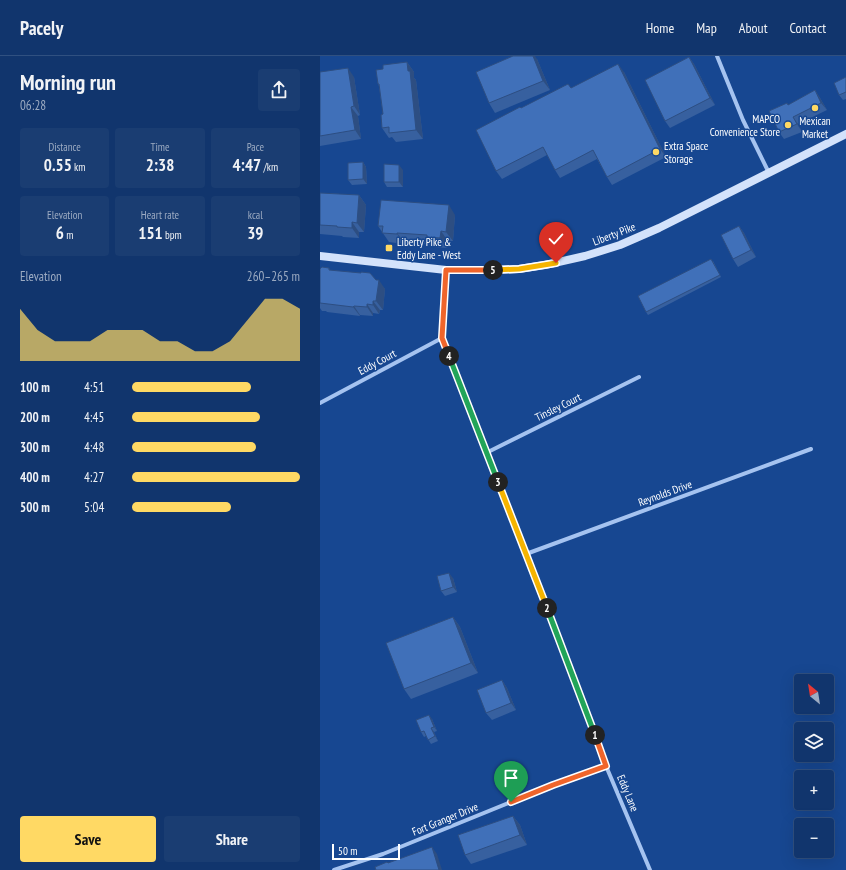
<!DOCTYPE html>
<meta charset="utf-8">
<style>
:root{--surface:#11356d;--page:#1a3d72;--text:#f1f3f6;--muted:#9cabc2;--line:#305080;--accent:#ffd964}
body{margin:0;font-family:"PT Sans Narrow",sans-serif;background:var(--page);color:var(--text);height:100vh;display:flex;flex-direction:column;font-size:15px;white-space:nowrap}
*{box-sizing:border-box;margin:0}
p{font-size:13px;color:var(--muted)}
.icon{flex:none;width:22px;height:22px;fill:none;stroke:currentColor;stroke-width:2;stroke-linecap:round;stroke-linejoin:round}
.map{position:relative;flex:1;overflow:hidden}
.details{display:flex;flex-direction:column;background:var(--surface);width:320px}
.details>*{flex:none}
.needle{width:26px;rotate:330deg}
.fabs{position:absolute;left:474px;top:618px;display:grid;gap:8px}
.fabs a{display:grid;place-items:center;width:40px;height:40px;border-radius:4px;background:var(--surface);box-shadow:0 4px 16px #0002,0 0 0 1px var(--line);font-size:20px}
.scale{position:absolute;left:12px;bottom:10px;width:68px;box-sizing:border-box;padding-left:4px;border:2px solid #fff;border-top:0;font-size:11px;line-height:14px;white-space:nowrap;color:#fff;-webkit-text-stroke:3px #174791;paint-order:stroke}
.pin{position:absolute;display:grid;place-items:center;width:34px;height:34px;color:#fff;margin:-41px -17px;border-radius:50% 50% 50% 0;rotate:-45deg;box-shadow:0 0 4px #0007}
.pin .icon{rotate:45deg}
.km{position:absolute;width:20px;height:20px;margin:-10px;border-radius:50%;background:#222;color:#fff;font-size:11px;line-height:20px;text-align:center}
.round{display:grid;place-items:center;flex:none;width:42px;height:42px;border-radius:4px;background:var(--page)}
.headline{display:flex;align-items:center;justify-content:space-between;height:68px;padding:0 20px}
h1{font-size:22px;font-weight:600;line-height:30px}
.metrics{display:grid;grid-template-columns:repeat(3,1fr);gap:6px;height:68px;padding:4px 20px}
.metrics div{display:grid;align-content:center;border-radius:4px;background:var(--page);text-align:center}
.metrics b{font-size:17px;font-weight:600}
.metrics small{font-size:11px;font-weight:400}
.metrics p{font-size:11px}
.chart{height:112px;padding:8px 20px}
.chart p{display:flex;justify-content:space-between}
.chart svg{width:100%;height:72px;margin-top:4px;fill:var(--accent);opacity:.7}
.primary-button{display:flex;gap:8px;margin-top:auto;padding:8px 20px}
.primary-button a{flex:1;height:46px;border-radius:4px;background:var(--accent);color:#111;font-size:16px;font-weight:600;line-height:46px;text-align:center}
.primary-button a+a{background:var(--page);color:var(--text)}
ul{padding:0 20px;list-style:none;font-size:13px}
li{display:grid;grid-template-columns:64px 48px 1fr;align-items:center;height:30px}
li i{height:10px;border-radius:5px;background:var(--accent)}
header{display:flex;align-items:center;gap:24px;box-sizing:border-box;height:56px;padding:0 20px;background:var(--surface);border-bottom:1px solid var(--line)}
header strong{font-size:19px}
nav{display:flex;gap:22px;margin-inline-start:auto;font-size:14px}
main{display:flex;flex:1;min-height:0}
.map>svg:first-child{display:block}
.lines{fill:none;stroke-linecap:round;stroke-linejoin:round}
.street{stroke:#a5c3f0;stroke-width:4}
.secondary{stroke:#d3e2fb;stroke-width:8}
.wall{fill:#37609f}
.shaded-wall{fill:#2d4e82}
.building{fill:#4070b9;stroke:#2d4e82}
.split-1-casing{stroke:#fff;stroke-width:8}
.split-2-casing{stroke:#fff;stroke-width:8}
.split-3-casing{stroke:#fff;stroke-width:8}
.split-4-casing{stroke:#fff;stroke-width:8}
.split-5-casing{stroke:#fff;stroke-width:8}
.split-6-casing{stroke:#fff;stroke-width:8}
.split-1{stroke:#f0652b;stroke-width:5}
.split-2{stroke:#22a559;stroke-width:5}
.split-3{stroke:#f5b400;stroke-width:5}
.split-4{stroke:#22a559;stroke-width:5}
.split-5{stroke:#f0652b;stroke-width:5}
.split-6{stroke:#f5b400;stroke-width:5}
.poi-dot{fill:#ffd964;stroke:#174791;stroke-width:1.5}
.labels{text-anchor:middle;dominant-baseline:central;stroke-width:3;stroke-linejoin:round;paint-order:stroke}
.poi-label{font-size:11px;fill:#fff;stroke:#174791;text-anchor:start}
.street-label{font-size:11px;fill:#fff;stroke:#174791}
</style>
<header>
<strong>Pacely</strong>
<nav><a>Home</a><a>Map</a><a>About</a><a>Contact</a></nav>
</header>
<main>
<section class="details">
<div class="headline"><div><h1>Morning run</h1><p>06:28</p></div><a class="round"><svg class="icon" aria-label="share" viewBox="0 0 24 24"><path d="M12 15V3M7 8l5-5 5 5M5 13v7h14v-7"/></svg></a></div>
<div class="metrics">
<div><p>Distance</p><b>0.55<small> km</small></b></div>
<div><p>Time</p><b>2:38</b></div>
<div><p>Pace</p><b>4:47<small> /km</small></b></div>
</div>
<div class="metrics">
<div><p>Elevation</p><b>6<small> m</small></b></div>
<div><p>Heart rate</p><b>151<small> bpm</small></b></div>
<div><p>kcal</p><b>39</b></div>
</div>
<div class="chart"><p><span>Elevation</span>260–265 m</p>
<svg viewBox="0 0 160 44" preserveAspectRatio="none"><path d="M0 44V12L10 25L20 32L30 32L40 32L50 25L60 25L70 25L80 32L90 32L100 38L110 38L120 32L130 19L140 6L150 6L160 12V44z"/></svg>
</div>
<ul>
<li><b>100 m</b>4:51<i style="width:71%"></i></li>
<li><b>200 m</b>4:45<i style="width:76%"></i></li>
<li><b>300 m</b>4:48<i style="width:74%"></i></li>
<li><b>400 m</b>4:27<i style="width:100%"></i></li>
<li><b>500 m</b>5:04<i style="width:59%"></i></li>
</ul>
<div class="primary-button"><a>Save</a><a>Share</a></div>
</section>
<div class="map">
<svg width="526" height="814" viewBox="0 0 526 814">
<rect width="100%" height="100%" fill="#174791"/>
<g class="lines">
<!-- street -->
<g class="street">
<path d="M397,0L423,64L449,117"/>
<path d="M126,214L122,282L140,330L206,498L286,710L330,814"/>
<path d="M0,347L122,282"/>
<path d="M166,397L319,321"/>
<path d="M206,498L491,393"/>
<path d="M14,814L63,798L233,729L286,710"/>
</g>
<!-- secondary -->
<path class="secondary" d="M0,200L126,214H174L199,213L225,209L265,200L300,189L339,172L526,78"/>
</g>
<!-- wall -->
<g class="wall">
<path d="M369,1L374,8L395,49L350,72L345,65Z"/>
<path d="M217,3L230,34L175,57L169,47Z"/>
<path d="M87,6L94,16V22L96,24L103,83L76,86L72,81L69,82L62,72L63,58L59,30L58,28L63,13Z"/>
<path d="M0,16L34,21L40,59L38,60L41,83L0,90Z"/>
<path d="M304,16L346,101L292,129L287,121L277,103L240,122L235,114L227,99L182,123L176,115L201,52L251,32Z"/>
<path d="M526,21V43L523,44L519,39Z"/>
<path d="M495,34L500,42L507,54L478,68L482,76L464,83L459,76L468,49Z"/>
<path d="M43,106L46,111L47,128L32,129L28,124Z"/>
<path d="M83,114V131H67L64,126Z"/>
<path d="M0,137L39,139L46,149L44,176H39V182L23,181L22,180L0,178Z"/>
<path d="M135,159L133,185H128L127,192L114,191L112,189L84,186V188L69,186L58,170Z"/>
<path d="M419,170L424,177L436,201L418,211L413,203Z"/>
<path d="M393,205L401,221L328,259L326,256Z"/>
<path d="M9,212L10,214L56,224L65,233L63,254H60L59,258L53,257V260L40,259V260L7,256L6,255H2L0,252V213Z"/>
<path d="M133,522L137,536L125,540L121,535Z"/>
<path d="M133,561L140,571L158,617L91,643L84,633Z"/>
<path d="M182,624L187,632L196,654L172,664L166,657Z"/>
<path d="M112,663L117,675L114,676L118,685L111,688L106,680L104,681L101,676Z"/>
<path d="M193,760L200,769L207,789L151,808L145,799Z"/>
</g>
<!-- shaded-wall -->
<g class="shaded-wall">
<path d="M213,0H215L217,3L230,34L223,25Z"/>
<path d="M369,1L374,8L395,49L390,42Z"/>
<path d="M87,6L94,16V22L96,24L103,83L96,74Z"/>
<path d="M298,8L304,16L346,101L340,93Z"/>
<path d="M28,12L34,21L40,59L34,50Z"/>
<path d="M495,34L500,42L507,54L501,47Z"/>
<path d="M31,51L38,60L41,83L35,74Z"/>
<path d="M473,61L478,68L482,76L477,68Z"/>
<path d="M43,106L46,111L47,128L43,123Z"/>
<path d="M79,109L83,114V131L79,126Z"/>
<path d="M39,139L46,149L44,176L37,167Z"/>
<path d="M129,149L135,159L133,185L126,176Z"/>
<path d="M32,166L39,176V182L32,172Z"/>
<path d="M419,170L424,177L436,201L431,194Z"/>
<path d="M121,175L128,185L127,192L120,182Z"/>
<path d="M77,177L84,186V188L77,178Z"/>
<path d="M59,224L65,233L63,254L56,245Z"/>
<path d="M53,245L60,254L59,258L53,249Z"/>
<path d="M47,248L53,257V260L47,251Z"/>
<path d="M34,250L40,259V260L33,251Z"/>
<path d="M129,517L133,522L137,536L133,531Z"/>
<path d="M133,561L140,571L158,617L151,607Z"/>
<path d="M182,624L187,632L196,654L191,647Z"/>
<path d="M109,659L112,663L117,675L114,671Z"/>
<path d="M111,672L114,676L118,685L115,680Z"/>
<path d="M193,760L200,769L207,789L200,779Z"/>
<path d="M112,791L117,798L122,814H119Z"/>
</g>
<!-- building -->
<g class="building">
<path d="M193,0H213L223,25L169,47L156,16Z"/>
<path d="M369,1L390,42L345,65L325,24Z"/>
<path d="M87,6L88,15H90L96,74L69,77V71L62,72L61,59L63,58L59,28H58L56,14L63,13V9Z"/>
<path d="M298,8L340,93L287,121L273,94L235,114L223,91L176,115L156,74L200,51L201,52L248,28L251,32Z"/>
<path d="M28,12L34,50L31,51L35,74L0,80V16Z"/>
<path d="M526,21V36L519,39L514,27Z"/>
<path d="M495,34L501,47L473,61L477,68L459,76L449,55L467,47L468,49Z"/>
<path d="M43,106V123L28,124V107Z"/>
<path d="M64,108L79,109V126H64Z"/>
<path d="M0,137L39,139L37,167L32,166V172L17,171V170L0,169Z"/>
<path d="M61,144L129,149L126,176L121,175L120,182L107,181V179L77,177V178L62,177L63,170H58Z"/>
<path d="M419,170L431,194L413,203L401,179Z"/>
<path d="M391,203L400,219L326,256L318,240Z"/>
<path d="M2,211L9,212V214L41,217V216L50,217L56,224H59L56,245H53V249L47,248V251L34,250L33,251L0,247V213Z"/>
<path d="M129,517L133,531L121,535L117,520Z"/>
<path d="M133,561L151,607L84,633L66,587Z"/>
<path d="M182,624L191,647L166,657L157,634Z"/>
<path d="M109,659L114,671L111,672L115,680L108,684L104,675L101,676L96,664Z"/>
<path d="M193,760L200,779L145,799L138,779Z"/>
<path d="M112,791L119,814H56L55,811L67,806L68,807Z"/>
</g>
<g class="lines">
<!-- split-1 casing -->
<g class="split-1-casing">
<path id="split-1" d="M191,746L233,729L286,710L275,679"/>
</g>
<!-- split-2 casing -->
<g class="split-2-casing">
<path id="split-2" d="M227,552L275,679"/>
</g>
<!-- split-3 casing -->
<g class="split-3-casing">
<path id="split-3" d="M178,426L227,552"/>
</g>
<!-- split-4 casing -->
<g class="split-4-casing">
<path id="split-4" d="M129,300L178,426"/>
</g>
<!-- split-5 casing -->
<g class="split-5-casing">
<path id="split-5" d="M129,300L122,282L126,214H173"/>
</g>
<!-- split-6 casing -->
<g class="split-6-casing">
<path id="split-6" d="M173,214L199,213L236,207"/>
</g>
<!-- split-1 -->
<use href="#split-1" class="split-1"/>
<!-- split-2 -->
<use href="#split-2" class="split-2"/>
<!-- split-3 -->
<use href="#split-3" class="split-3"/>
<!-- split-4 -->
<use href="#split-4" class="split-4"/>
<!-- split-5 -->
<use href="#split-5" class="split-5"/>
<!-- split-6 -->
<use href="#split-6" class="split-6"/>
</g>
<!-- markers -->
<g class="poi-dot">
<circle cx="495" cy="52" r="4"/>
<circle cx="468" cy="69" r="4"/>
<circle cx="336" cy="96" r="4"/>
<rect x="65" y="188" width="8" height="8" rx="2"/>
</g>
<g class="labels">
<!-- poi labels -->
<g class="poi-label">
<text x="460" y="63" text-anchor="end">MAPCO<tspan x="460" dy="13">Convenience Store</tspan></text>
<text x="495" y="65" text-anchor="middle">Mexican<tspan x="495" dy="13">Market</tspan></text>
<text x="344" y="90">Extra Space<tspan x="344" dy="13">Storage</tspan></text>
<text x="77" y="186">Liberty Pike &amp;<tspan x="77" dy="13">Eddy Lane - West</tspan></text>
</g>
<!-- street labels -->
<g class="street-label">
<text transform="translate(294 178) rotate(-21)">Liberty Pike</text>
<text transform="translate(57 306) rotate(-28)">Eddy Court</text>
<text transform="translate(238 351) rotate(-26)">Tinsley Court</text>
<text transform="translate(345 437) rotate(-20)">Reynolds Drive</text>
<text transform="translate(308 737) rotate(67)">Eddy Lane</text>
<text transform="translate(125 763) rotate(-22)">Fort Granger Drive</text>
</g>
</g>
</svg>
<div class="fabs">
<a><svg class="needle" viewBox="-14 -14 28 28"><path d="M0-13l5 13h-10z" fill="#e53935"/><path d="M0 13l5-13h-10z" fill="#9cabc2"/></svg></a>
<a><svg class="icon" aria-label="layers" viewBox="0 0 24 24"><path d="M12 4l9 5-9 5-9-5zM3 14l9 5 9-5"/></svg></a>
<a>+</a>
<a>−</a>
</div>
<div class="scale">50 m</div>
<div class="pin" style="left:191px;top:746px;background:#1e9e55"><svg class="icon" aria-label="arrive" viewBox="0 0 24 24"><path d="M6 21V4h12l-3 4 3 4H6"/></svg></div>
<div class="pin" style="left:236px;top:207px;background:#d93025"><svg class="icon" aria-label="check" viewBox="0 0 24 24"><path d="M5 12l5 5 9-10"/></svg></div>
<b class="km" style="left:275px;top:679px">1</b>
<b class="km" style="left:227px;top:552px">2</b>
<b class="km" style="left:178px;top:426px">3</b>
<b class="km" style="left:129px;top:300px">4</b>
<b class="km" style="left:173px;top:214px">5</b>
</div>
</main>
